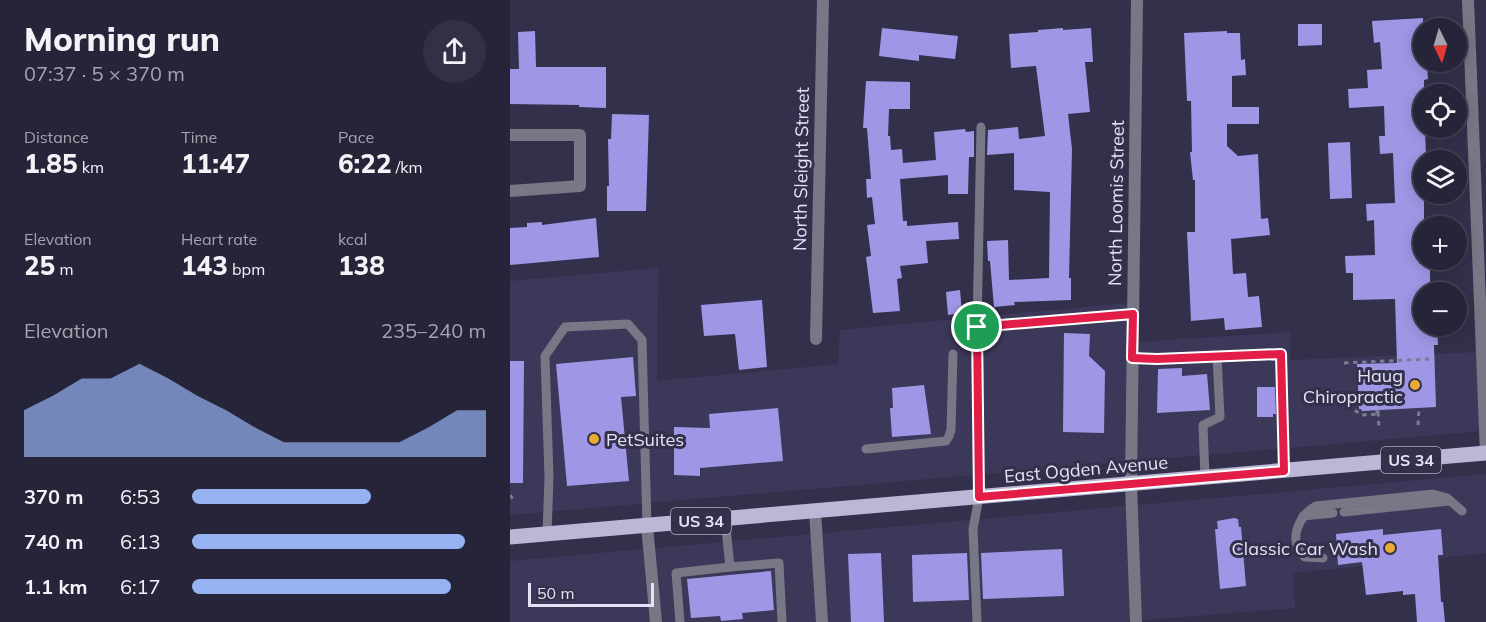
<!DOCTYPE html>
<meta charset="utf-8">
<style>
:root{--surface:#262439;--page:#323044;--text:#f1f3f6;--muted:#a4a4ae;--line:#424153;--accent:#95b2f1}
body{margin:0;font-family:Mulish,sans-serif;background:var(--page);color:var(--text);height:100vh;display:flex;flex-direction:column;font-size:22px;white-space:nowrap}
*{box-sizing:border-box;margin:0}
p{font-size:20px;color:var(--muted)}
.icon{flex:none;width:33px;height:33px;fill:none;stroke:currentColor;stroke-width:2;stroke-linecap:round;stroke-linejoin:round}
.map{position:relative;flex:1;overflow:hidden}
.panel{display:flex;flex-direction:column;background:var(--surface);width:510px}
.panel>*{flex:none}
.needle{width:39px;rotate:175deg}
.controls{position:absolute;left:903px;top:18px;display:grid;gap:12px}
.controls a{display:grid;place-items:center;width:54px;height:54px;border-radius:50%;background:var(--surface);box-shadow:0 3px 15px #0003,0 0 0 2px var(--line);font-size:30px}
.scale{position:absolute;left:18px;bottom:15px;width:126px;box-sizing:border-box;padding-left:6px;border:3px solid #e4e3f6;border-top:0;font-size:16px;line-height:21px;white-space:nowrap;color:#e4e3f6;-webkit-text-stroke:4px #33304c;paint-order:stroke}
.pin{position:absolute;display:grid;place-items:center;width:51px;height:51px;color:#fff;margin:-26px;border:3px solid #fff;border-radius:50%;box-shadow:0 2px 6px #0007}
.round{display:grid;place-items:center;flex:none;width:63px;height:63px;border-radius:32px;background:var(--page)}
.head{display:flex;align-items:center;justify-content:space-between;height:102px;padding:0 24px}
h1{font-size:33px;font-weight:800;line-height:45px}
.stats{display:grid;grid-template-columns:repeat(3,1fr);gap:9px;height:102px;padding:6px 24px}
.stats div{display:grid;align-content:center}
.stats b{font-size:26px;font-weight:800}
.stats small{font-size:16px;font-weight:400}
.stats p{font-size:16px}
.chart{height:168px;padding:12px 24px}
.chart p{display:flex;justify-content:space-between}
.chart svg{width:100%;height:108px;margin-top:6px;fill:var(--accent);opacity:.7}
ul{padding:0 24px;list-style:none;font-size:20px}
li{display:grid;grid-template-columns:96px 72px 1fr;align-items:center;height:45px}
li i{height:15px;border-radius:8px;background:var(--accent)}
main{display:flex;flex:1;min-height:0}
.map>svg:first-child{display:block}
.built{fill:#3c385a}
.building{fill:#9f97e5}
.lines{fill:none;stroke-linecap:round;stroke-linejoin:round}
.path{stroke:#7d7b93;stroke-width:3;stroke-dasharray:4.5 4.5;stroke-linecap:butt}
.lane{stroke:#777785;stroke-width:9}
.street{stroke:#777785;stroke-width:12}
.primary{stroke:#bab8d6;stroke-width:15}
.route-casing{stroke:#fff;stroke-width:12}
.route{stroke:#e11d48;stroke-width:8}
.poi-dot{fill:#e9aa38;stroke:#33304c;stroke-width:2}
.labels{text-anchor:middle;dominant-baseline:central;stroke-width:6;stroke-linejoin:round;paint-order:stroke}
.shield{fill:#33304c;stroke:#afadc3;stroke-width:1.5}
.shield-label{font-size:16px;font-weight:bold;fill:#e4e3f6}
.street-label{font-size:18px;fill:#e4e3f6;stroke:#33304c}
.poi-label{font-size:18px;fill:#e4e3f6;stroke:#33304c;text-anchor:end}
</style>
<main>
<section class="panel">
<div class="head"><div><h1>Morning run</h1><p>07:37 · 5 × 370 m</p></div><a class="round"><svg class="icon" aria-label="share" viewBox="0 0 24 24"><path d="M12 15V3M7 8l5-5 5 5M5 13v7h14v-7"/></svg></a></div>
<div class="stats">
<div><p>Distance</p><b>1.85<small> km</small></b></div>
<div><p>Time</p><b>11:47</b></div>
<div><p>Pace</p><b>6:22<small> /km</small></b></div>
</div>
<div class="stats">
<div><p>Elevation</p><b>25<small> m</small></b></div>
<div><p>Heart rate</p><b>143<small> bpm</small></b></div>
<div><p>kcal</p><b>138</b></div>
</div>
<div class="chart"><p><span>Elevation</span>235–240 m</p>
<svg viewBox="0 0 160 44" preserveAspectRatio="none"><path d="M0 44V25L10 19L20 12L30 12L40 6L50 12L60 19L70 25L80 32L90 38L100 38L110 38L120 38L130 38L140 32L150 25L160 25V44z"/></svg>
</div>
<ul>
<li><b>370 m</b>6:53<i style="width:61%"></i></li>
<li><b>740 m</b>6:13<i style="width:93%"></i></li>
<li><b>1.1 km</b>6:17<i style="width:88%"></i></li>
</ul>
</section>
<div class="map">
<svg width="976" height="622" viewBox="0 0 976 622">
<rect width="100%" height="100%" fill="#33304c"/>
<!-- built -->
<g class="built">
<path d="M148,268L147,381L328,364L330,330L629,302L628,342L781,332L780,360L970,352L973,431L0,515V281Z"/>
<path d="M976,474V553L783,573L785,608L613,622H0V561Z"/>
</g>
<!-- building -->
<g class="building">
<path d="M913,18L914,65H917L918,79L914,80V130H915L916,155H914V260H920V292H914V326H927L928,345H924L926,407L852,411L851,409H849L847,364L887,363L885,299L843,300V273H836L835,256L865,255L864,220L857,221L856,204L885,203L883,153L870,154L869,136H875L874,106L839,108L838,89L858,88L857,70L872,69L870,42L864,43L862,21Z"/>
<path d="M788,24H812V45L788,46Z"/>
<path d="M372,28L448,36L445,59L409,55V61L369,56Z"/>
<path d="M553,28V30L581,28L583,62H575L580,112L558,114L562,149L559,278H561V300L504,302L505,305L484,307L480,261H478L477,241L498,240L499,280L539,278L540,192L504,190V153L477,155L478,130L508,127L509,139L535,136L526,66L501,68L499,34L528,32V30Z"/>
<path d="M25,31L26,67H96V108L69,107V105L0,104V69H9L8,32Z"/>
<path d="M717,31V33H730L731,60L735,59L736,75L722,76V107H749V124H717V146L728,156L748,154L751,219L758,218L760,235L721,239L723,274L736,273L738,297L749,296L752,327L715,330L714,318L681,321L677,232H685V180H683L680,152H682L681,101H677L674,33Z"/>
<path d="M356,81L400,82V109H379L378,136H380L381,150L392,149L393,163L426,160L424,132L455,129L456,132L464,131V157H459L458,194H438V175L390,179L393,221H397V226L448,222L449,239L416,241L418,263L390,266L392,278L387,279L390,311L363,313L356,257L361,256L357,225L365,224L362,197L357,198L356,179H361L357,128H353Z"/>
<path d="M102,114L139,115L136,211H97V186H99L98,139H101Z"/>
<path d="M840,142L842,198L820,199L818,143Z"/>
<path d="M86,218L89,257L0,265V228L17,227V223L32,222V225Z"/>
<path d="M450,290L452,313L438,315L436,292Z"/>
<path d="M252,300L257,367L229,370L225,334L194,336L191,305Z"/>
<path d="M554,333L580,334L579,356L595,371L594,433L553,432Z"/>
<path d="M123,357L126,396L111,397L119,481L57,486L46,364Z"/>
<path d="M0,361H14L13,483H0Z"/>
<path d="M672,368V376L697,374L700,410L647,413L648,369Z"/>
<path d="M414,385L421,434L382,437L380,408H383L382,388Z"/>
<path d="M747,387H765L766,414H763V417H747Z"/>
<path d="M268,408L273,461L190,468V476L164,475V427L200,428L199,414Z"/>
<path d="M724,518L728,519L729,527H731L736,586L710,589L705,529H708L707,521Z"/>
<path d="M873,529V535L931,529L933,555H928L931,602H933L935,622H907L905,594L893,595V591L856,595L852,562L828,565L826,534Z"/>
<path d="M552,549L554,596L473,599L471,553Z"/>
<path d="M371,553L374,622H341L338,554Z"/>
<path d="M457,553L459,600L403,602L402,555Z"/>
<path d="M261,571L264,610L232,613L233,619L211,621L210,616L181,618L177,579Z"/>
</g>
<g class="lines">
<!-- path -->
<g class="path">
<path d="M834,363L920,359"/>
<path d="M837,407H841L851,415L868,414"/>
<path d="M867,410V412L870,410"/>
<path d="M868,412L869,428"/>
<path d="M908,425L909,407"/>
<path d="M0,495L5,502"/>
</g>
<!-- lane -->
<g class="lane">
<path d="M467,327L623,314"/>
<path d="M707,356L771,354L774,471"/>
<path d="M622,358L647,359L707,356L710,417L693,425L695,478"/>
<path d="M356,449L436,441L439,436L441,430L443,354"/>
<path d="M834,512L940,501"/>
<path d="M793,516L823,513"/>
<path d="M215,519L220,567L269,563L272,622"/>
<path d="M37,534L39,477L35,356L55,327L118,324L132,340L137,526"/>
<path d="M813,558L795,557C777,542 788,516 806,506L923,494L937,498L952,511"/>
<path d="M170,622L166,573L220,567"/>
<path d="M467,622L463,529L469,497L467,327L471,127"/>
</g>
<!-- street -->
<g class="street">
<path d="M958,0L976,454"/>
<path d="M0,135H70V186L0,191"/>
<path d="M306,339L313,0"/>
<path d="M305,511L312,622"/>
<path d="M137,526L146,622"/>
<path d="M626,622L621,485L627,0"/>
</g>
<!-- primary -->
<path class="primary" d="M0,537L976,453"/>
</g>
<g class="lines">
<!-- route casing -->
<g class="route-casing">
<path id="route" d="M623,314L622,358L647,359L771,354L774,471L469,497L467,327Z"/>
</g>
<!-- route -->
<use href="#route" class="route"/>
</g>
<!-- markers -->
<g class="poi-dot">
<circle cx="905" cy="385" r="6"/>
<circle cx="84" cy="439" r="6"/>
<circle cx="880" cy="548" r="6"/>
</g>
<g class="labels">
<!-- shield labels -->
<g class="shield">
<rect x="871" y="447" width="60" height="26" rx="4.5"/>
<rect x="161" y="508" width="60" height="26" rx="4.5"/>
</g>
<g class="shield-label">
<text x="901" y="460">US 34</text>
<text x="191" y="521">US 34</text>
</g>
<!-- street labels -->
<g class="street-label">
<text transform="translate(291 169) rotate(-89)">North Sleight Street</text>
<text transform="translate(606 203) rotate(-89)">North Loomis Street</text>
<text transform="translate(576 469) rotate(-5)">East Ogden Avenue</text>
</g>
<!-- poi labels -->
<g class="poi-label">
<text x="893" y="375">Haug<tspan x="893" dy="21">Chiropractic</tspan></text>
<text x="96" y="439" text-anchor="start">PetSuites</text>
<text x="868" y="548">Classic Car Wash</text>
</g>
</g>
</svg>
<div class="controls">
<a><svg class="needle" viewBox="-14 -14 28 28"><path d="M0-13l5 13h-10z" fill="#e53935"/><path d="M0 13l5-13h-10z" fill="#a4a4ae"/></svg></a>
<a><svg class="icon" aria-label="locate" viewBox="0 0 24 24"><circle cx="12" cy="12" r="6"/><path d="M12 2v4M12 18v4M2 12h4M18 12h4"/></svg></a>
<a><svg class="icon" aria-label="layers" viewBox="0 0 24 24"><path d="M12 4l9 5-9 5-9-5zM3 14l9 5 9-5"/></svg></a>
<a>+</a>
<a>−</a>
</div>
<div class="scale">50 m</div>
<div class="pin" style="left:467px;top:327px;background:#1e9e55"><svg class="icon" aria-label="arrive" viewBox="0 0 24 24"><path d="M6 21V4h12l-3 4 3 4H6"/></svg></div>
</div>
</main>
